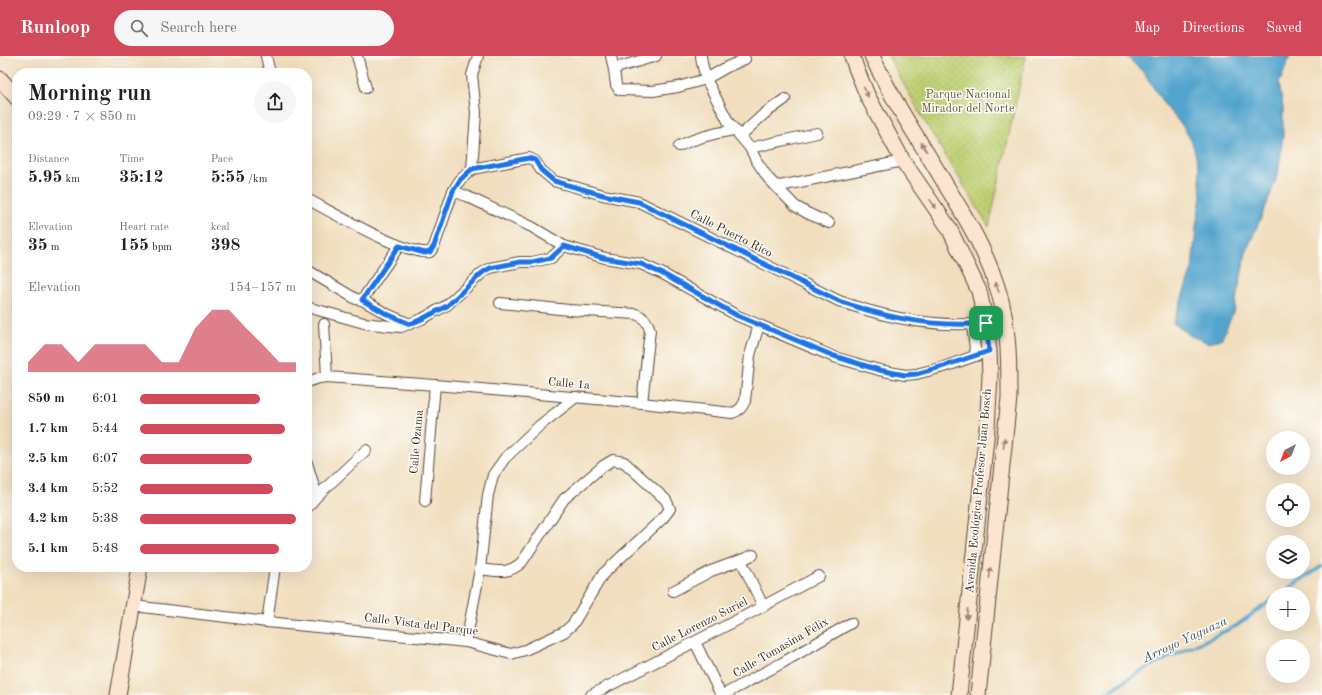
<!DOCTYPE html>
<meta charset="utf-8">
<style>
:root{--surface:#fff;--page:#f6f6f6;--text:#222;--muted:#767676;--accent:#d1495b}
body{margin:0;font-family:"Old Standard TT",serif;background:var(--page);color:var(--text);height:100vh;display:flex;flex-direction:column;font-size:15px;white-space:nowrap}
*{box-sizing:border-box;margin:0}
p{font-size:13px;color:var(--muted)}
.icon{flex:none;width:22px;height:22px;fill:none;stroke:currentColor;stroke-width:2;stroke-linecap:round;stroke-linejoin:round}
.map{position:relative;flex:1;overflow:hidden}
.details{position:absolute;left:12px;top:12px;width:300px;height:504px;display:flex;flex-direction:column;background:var(--surface);border-radius:16px;box-shadow:0 4px 16px #0002}
.details>*{flex:none}
.needle{width:26px;rotate:222deg}
.buttons{position:absolute;left:1266px;top:375px;display:grid;gap:8px}
.buttons a{display:grid;place-items:center;width:44px;height:44px;border-radius:50%;background:var(--surface);box-shadow:0 4px 16px #0002;font-size:20px}
.pin{position:absolute;display:grid;place-items:center;width:34px;height:34px;color:#fff;margin:-17px;border-radius:8px;box-shadow:0 2px 6px #0006}
.round{display:grid;place-items:center;flex:none;width:42px;height:42px;border-radius:21px;background:var(--page)}
.headline{display:flex;align-items:center;justify-content:space-between;height:68px;padding:0 16px}
h1{font-size:22px;font-weight:600;line-height:30px}
.metrics{display:grid;grid-template-columns:repeat(3,1fr);gap:6px;height:68px;padding:4px 16px}
.metrics div{display:grid;align-content:center}
.metrics b{font-size:17px;font-weight:600}
.metrics small{font-size:11px;font-weight:400}
.metrics p{font-size:11px}
.chart{height:112px;padding:8px 16px}
.chart p{display:flex;justify-content:space-between}
.chart svg{width:100%;height:72px;margin-top:4px;fill:var(--accent);opacity:.7}
ul{padding:0 16px;list-style:none;font-size:13px}
li{display:grid;grid-template-columns:64px 48px 1fr;align-items:center;height:30px}
li i{height:10px;border-radius:5px;background:var(--accent)}
header{display:flex;align-items:center;gap:24px;box-sizing:border-box;height:56px;padding:0 20px;background:var(--accent);color:#fff}
header strong{font-size:19px}
nav{display:flex;gap:22px;margin-inline-start:auto;font-size:14px}
.search{width:280px;height:36px;background:var(--page);display:flex;align-items:center;gap:10px;box-sizing:border-box;padding:0 14px;border-radius:22px;color:var(--muted);font-size:15px}
.map>svg:first-child{display:block}
.park{fill:url(#park-dots);stroke:#7c7c48}
.water{fill:#52a4cd;stroke:#466776}
.lines{fill:none;stroke-linecap:round;stroke-linejoin:round}
.stream{stroke:#52a4cd;stroke-width:3.5}
.street-casing{stroke:#564536;stroke-width:12}
.secondary-casing{stroke:#564536;stroke-width:17}
.street{stroke:#fff;stroke-width:10}
.secondary{stroke:#fce5d0;stroke-width:15}
.oneway{fill:#9c8877}
.route-casing{stroke:#fff;stroke-width:8}
.route{stroke:#1a73e8;stroke-width:5}
.labels{text-anchor:middle;dominant-baseline:central;stroke-width:3;stroke-linejoin:round;paint-order:stroke}
.park-label{font-size:12px;fill:#625c37;stroke:#fdfcf7}
.street-label{font-size:12px;fill:#3b2a1e;stroke:#fdfcf7}
.water-label{font-size:13px;font-style:italic;fill:#445b64;stroke:#fdfcf7}
</style>
<header>
<strong>Runloop</strong>
<div class="search"><svg class="icon" aria-label="search" viewBox="0 0 24 24"><circle cx="10" cy="10" r="6"/><path d="M15 15l6 6"/></svg>Search here</div>
<nav><a>Map</a><a>Directions</a><a>Saved</a></nav>
</header>
<div class="map">
<svg width="1322" height="639" viewBox="0 0 1322 639">
<defs>
<pattern id="park-dots" width="8" height="8" patternUnits="userSpaceOnUse"><rect width="8" height="8" fill="#becf72"/><path d="M2 2h.1M6 6h.1" fill="none" stroke="#a4b262" stroke-width="1.8" stroke-linecap="round"/></pattern>
</defs>
<rect width="100%" height="100%" fill="#fdfcf7"/>
<filter id="ink" filterUnits="userSpaceOnUse"><feTurbulence type="fractalNoise" baseFrequency=".025" numOctaves="2"/><feDisplacementMap in="SourceGraphic" scale="8" xChannelSelector="R" yChannelSelector="G"/><feConvolveMatrix kernelMatrix="1 2 1 2 8 2 1 2 1" color-interpolation-filters="sRGB"/></filter>
<filter id="wash" filterUnits="userSpaceOnUse"><feTurbulence type="fractalNoise" baseFrequency=".012" numOctaves="4" result="noise"/><feDisplacementMap in="SourceGraphic" scale="16" xChannelSelector="R" yChannelSelector="G"/><feGaussianBlur stdDeviation="0.9" result="paint"/><feColorMatrix in="noise" values="0 0 0 0 0 0 0 0 0 0 0 0 0 0 0 0 0 1.4 0 .05"/><feComposite in="paint" operator="in"/></filter>
<g filter="url(#wash)">
<rect width="100%" height="100%" fill="#f1debe"/>
<!-- park -->
<path class="park" d="M888,0H1026L989,171L922,61Z"/>
<!-- water -->
<path class="water" d="M1126,0H1290L1279,28L1283,51V80L1278,118L1267,148L1246,196L1234,255L1222,282L1209,287L1191,280L1173,267L1192,213L1196,171L1201,140L1199,112L1192,86L1182,69L1166,51L1143,16Z"/>
<g class="lines">
<!-- stream -->
<g class="stream">
<path d="M1280,538L1322,510"/>
<path d="M1103,639L1141,615L1236,570L1273,543"/>
</g>
</g>
</g>
<g filter="url(#ink)">
<g class="lines">
<!-- street casing -->
<g class="street-casing">
<g id="street">
<path d="M266,0L270,17"/>
<path d="M357,0L366,32"/>
<path d="M611,0L614,14"/>
<path d="M656,0L616,12L614,14L616,29L619,34L653,35L678,31L706,23L727,11L745,3"/>
<path d="M701,0L702,7L706,23L729,67L750,92L756,104L768,122L795,150L807,157L829,167"/>
<path d="M740,80L764,58L785,43"/>
<path d="M679,90C697,81 715,77 734,74"/>
<path d="M750,92L817,77"/>
<path d="M472,113L529,102L535,105L541,114L554,125L603,139L639,146L839,245C886,262 936,272 986,267"/>
<path d="M472,113L476,57L472,19L478,0"/>
<path d="M775,129L780,130L903,105"/>
<path d="M453,135L466,140L532,171L564,190L605,202L641,208L663,218L738,260L834,301L879,314L905,319L916,318L944,311L989,295"/>
<path d="M307,143C332,156 406,200 430,196L434,191L453,135L460,124L472,113"/>
<path d="M307,214L356,243L362,244L399,190"/>
<path d="M362,244L387,258L410,268"/>
<path d="M500,247L569,254L636,258C644,261 648,266 650,274L642,347"/>
<path d="M307,251L364,267L389,270L401,271L422,263L447,249L482,217L490,212L520,206H532L551,202L564,190"/>
<path d="M324,268L327,321"/>
<path d="M972,269L976,300"/>
<path d="M307,326L319,322L327,321L435,329L642,347L732,357C739,355 742,352 745,345L750,299L759,269"/>
<path d="M307,407L317,440"/>
<path d="M425,445L435,329"/>
<path d="M307,452L317,440L366,394"/>
<path d="M741,504L753,499"/>
<path d="M673,535L711,515L741,504L763,550"/>
<path d="M134,550L267,566L466,586L511,598L525,594L564,576L573,568L603,518L663,462L670,453L666,444L624,406L613,404L603,410L564,443L522,506C508,519 498,515 480,513"/>
<path d="M267,566L275,511"/>
<path d="M466,586L480,513L488,439L493,419L505,402L539,370L576,341"/>
<path d="M695,586L721,639"/>
<path d="M591,639L745,560L819,520"/>
<path d="M723,639L782,607L851,567"/>
</g>
</g>
<!-- secondary casing -->
<g class="secondary-casing">
<g id="secondary">
<path d="M852,0L856,12L868,41L903,105L949,172L979,235L986,267L989,295L990,320L987,373L959,639"/>
<path d="M872,0C893,46 922,88 947,131C968,165 988,199 999,237C1009,271 1009,307 1009,342L978,639"/>
<path d="M0,23L17,42"/>
<path d="M118,639L140,511"/>
</g>
</g>
<!-- street -->
<use href="#street" class="street"/>
<!-- secondary -->
<use href="#secondary" class="secondary"/>
</g>
<!-- one-way arrows -->
<defs><path id="oneway-solid" d="M-6-.8H1V-3.2L6.5 0L1 3.2V.8H-6Z"/></defs>
<g class="oneway">
<use href="#oneway-solid" transform="translate(866 36) rotate(65)"/>
<use href="#oneway-solid" transform="translate(924 91) rotate(-121)"/>
<use href="#oneway-solid" transform="translate(933 148) rotate(55)"/>
<use href="#oneway-solid" transform="translate(997 231) rotate(-110)"/>
<use href="#oneway-solid" transform="translate(1004 387) rotate(-84)"/>
<use href="#oneway-solid" transform="translate(990 517) rotate(-84)"/>
<use href="#oneway-solid" transform="translate(967 558) rotate(96)"/>
</g>
</g>
<g class="lines" filter="url(#ink)">
<!-- route casing -->
<g class="route-casing">
<path id="route" d="M529,102L535,104L541,114L554,125L603,139L639,146L839,245C886,262 936,272 986,267L989,295L944,310L916,318L905,319L879,314L834,300L738,260L663,218L641,208L604,202L564,190L551,202L532,206H520L490,212L482,217L447,250L422,263L410,268L387,258L362,244L399,190L425,197L430,196L434,190L453,135L460,124L472,113Z"/>
</g>
<!-- route -->
<use href="#route" class="route"/>
</g>
<g class="labels">
<!-- park labels -->
<g class="park-label">
<text x="968" y="39">Parque Nacional<tspan x="968" dy="14">Mirador del Norte</tspan></text>
</g>
<!-- street labels -->
<g class="street-label">
<text transform="translate(731 178) rotate(27)">Calle Puerto Rico</text>
<text transform="translate(569 328) rotate(5)">Calle 1a</text>
<text transform="translate(417 386) rotate(-85)">Calle Ozama</text>
<text transform="translate(979 435) rotate(-85)">Avenida Ecológica Profesor Juan Bosch</text>
<text transform="translate(421 569) rotate(7)">Calle Vista del Parque</text>
<text transform="translate(700 569) rotate(-27)">Calle Lorenzo Suriel</text>
<text transform="translate(781 592) rotate(-30)">Calle Tomasina Félix</text>
</g>
<!-- water labels -->
<g class="water-label">
<text transform="translate(1185 584) rotate(-25)">Arroyo Yaguaza</text>
</g>
</g>
</svg>
<div class="buttons">
<a><svg class="needle" viewBox="-14 -14 28 28"><path d="M0-13l5 13h-10z" fill="#e53935"/><path d="M0 13l5-13h-10z" fill="#767676"/></svg></a>
<a><svg class="icon" aria-label="locate" viewBox="0 0 24 24"><circle cx="12" cy="12" r="6"/><path d="M12 2v4M12 18v4M2 12h4M18 12h4"/></svg></a>
<a><svg class="icon" aria-label="layers" viewBox="0 0 24 24"><path d="M12 4l9 5-9 5-9-5zM3 14l9 5 9-5"/></svg></a>
<a>+</a>
<a>−</a>
</div>
<div class="pin" style="left:986px;top:267px;background:#1e9e55"><svg class="icon" aria-label="arrive" viewBox="0 0 24 24"><path d="M6 21V4h12l-3 4 3 4H6"/></svg></div>
<section class="details">
<div class="headline"><div><h1>Morning run</h1><p>09:29 · 7 × 850 m</p></div><a class="round"><svg class="icon" aria-label="share" viewBox="0 0 24 24"><path d="M12 15V3M7 8l5-5 5 5M5 13v7h14v-7"/></svg></a></div>
<div class="metrics">
<div><p>Distance</p><b>5.95<small> km</small></b></div>
<div><p>Time</p><b>35:12</b></div>
<div><p>Pace</p><b>5:55<small> /km</small></b></div>
</div>
<div class="metrics">
<div><p>Elevation</p><b>35<small> m</small></b></div>
<div><p>Heart rate</p><b>155<small> bpm</small></b></div>
<div><p>kcal</p><b>398</b></div>
</div>
<div class="chart"><p><span>Elevation</span>154–157 m</p>
<svg viewBox="0 0 160 44" preserveAspectRatio="none"><path d="M0 44V38L10 27L20 27L30 38L40 27L50 27L60 27L70 27L80 38L90 38L100 17L110 6L120 6L130 17L140 27L150 38L160 38V44z"/></svg>
</div>
<ul>
<li><b>850 m</b>6:01<i style="width:77%"></i></li>
<li><b>1.7 km</b>5:44<i style="width:93%"></i></li>
<li><b>2.5 km</b>6:07<i style="width:72%"></i></li>
<li><b>3.4 km</b>5:52<i style="width:85%"></i></li>
<li><b>4.2 km</b>5:38<i style="width:100%"></i></li>
<li><b>5.1 km</b>5:48<i style="width:89%"></i></li>
</ul>
</section>
</div>
